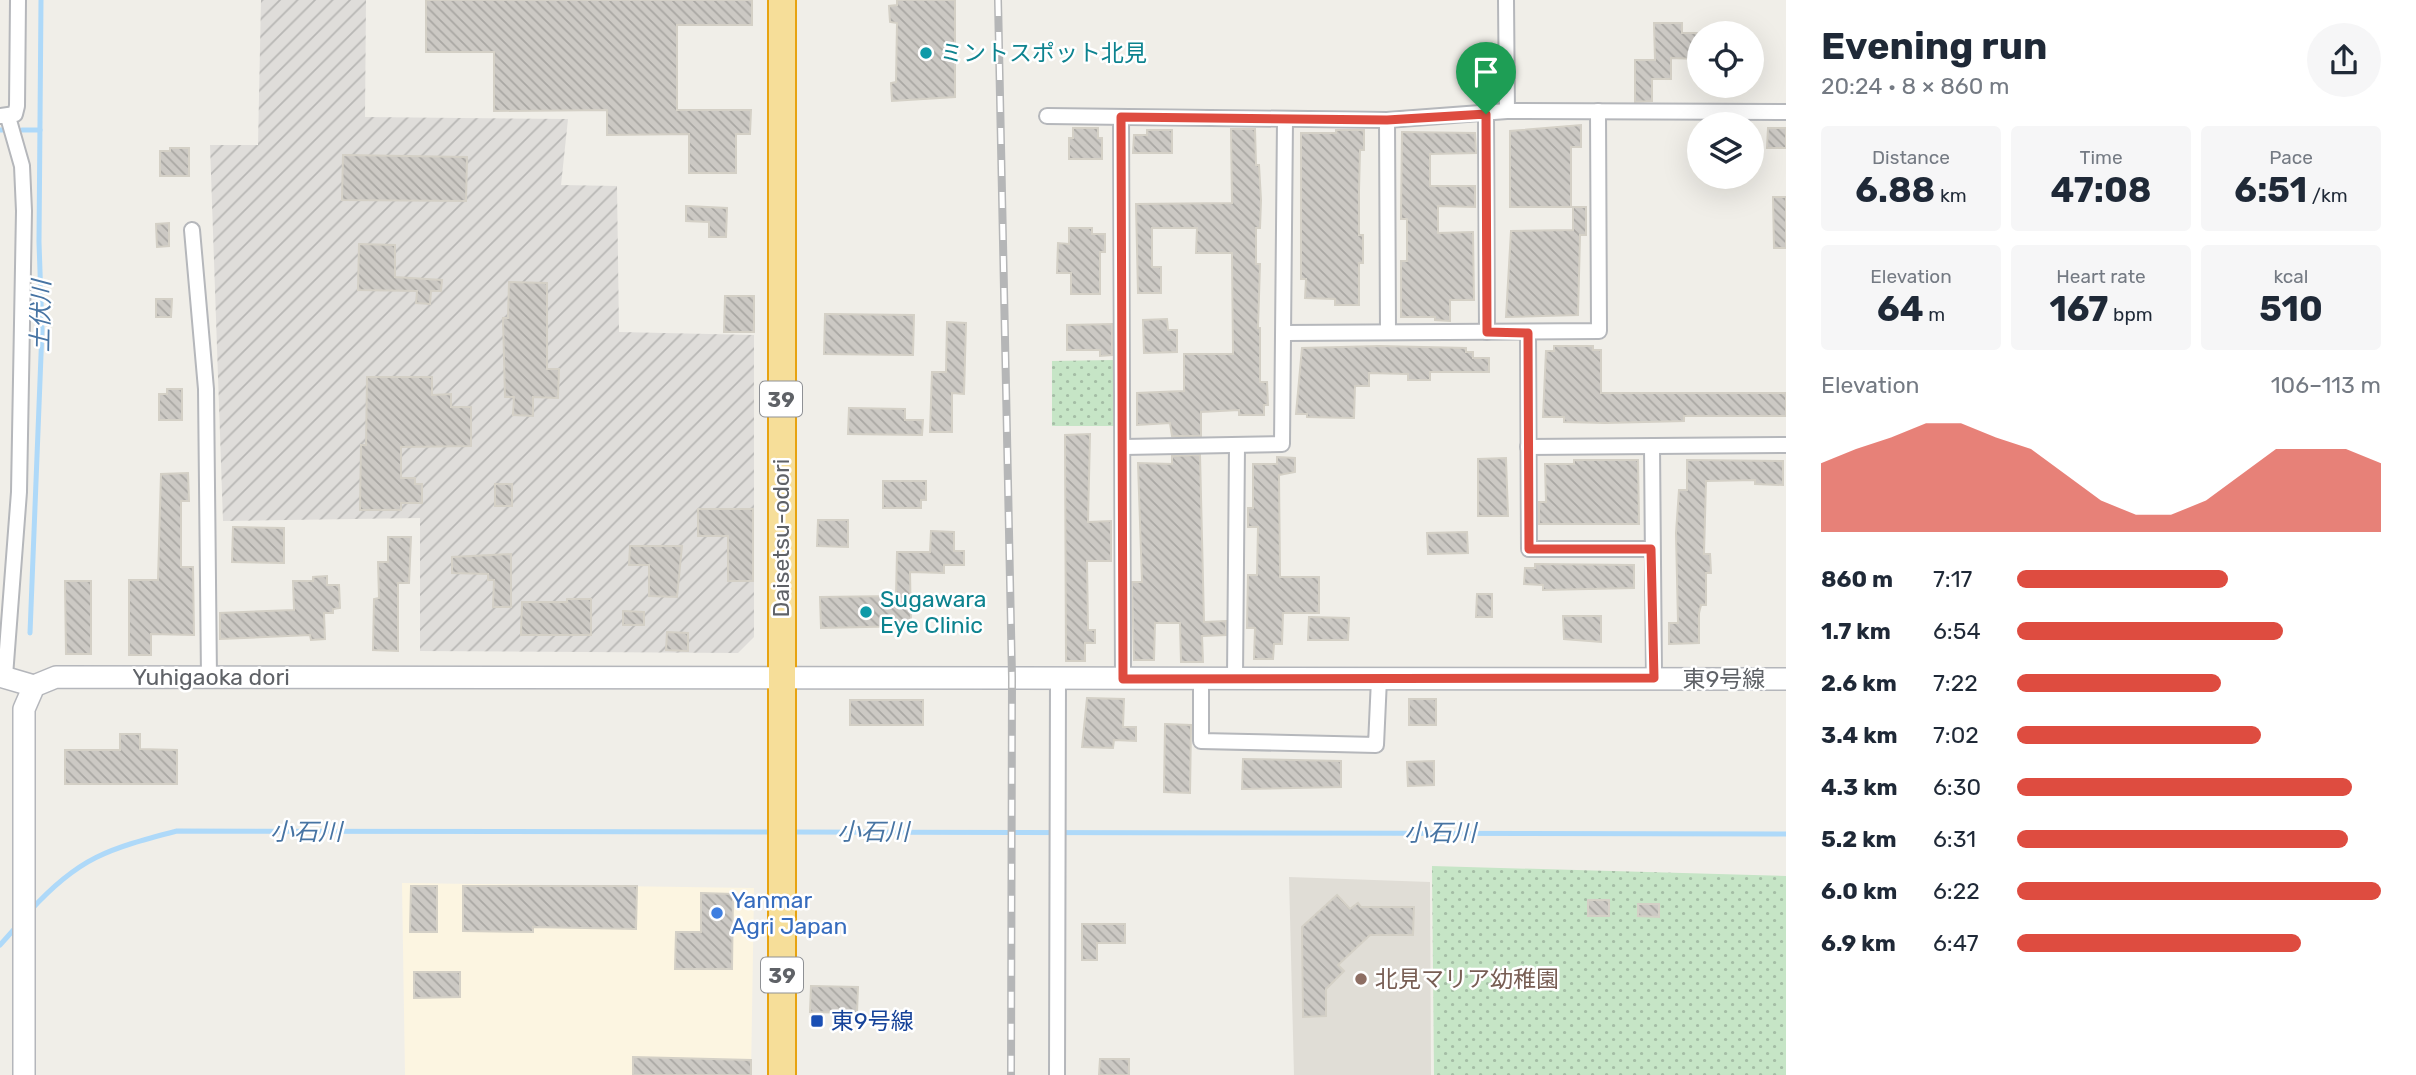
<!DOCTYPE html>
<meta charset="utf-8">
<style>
:root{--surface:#fff;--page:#f6f6f7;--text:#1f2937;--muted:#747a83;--accent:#de4c40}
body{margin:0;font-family:Rubik,"Noto Sans JP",sans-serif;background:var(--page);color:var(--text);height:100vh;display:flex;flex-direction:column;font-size:26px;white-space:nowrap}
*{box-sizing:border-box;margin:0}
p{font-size:23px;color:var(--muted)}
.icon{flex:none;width:38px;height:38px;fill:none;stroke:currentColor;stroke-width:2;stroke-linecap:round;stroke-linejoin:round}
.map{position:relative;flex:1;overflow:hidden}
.drawer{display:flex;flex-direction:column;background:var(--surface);width:630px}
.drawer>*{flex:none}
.controls{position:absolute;left:1687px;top:21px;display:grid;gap:14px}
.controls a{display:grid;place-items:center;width:77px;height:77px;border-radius:50%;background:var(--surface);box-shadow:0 7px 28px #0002;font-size:35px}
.pin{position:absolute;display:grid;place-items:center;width:60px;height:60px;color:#fff;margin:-72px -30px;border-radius:50% 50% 50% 0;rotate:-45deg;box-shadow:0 0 7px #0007}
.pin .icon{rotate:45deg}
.round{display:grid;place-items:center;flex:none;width:74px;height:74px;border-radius:37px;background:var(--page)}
.head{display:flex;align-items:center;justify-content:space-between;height:119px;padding:0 35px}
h1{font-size:38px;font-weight:700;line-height:52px}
.metrics{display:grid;grid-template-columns:repeat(3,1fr);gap:10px;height:119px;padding:7px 35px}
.metrics div{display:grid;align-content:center;border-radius:7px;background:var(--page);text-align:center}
.metrics b{font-size:35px;font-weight:700}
.metrics small{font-size:19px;font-weight:400}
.metrics p{font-size:19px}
.chart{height:196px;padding:14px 35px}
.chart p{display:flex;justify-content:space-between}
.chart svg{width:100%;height:126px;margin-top:7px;fill:var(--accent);opacity:.7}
ul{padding:0 35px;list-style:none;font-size:23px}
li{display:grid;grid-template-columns:112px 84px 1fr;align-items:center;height:52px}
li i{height:18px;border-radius:9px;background:var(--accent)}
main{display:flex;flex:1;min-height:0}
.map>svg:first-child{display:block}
.commercial{fill:#fcf5e1}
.industrial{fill:url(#industrial-furrows)}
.education{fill:#e0ddd6}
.grass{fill:url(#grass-dots)}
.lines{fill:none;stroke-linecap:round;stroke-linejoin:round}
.stream{stroke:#aed9f9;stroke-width:5}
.building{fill:url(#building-back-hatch);stroke:#d4d0c6;stroke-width:2}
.street-casing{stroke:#b5b7bb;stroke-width:18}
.secondary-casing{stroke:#b4b6bb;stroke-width:24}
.highway-casing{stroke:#e7a310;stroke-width:30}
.street{stroke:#fff;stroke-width:14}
.secondary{stroke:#fff;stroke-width:21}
.highway{stroke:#f6de99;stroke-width:26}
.rail-casing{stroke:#b5b6b7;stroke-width:8}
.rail{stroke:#fff;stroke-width:5;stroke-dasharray:16;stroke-linecap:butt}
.route-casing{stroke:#fff;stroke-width:14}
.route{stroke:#de4c40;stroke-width:9}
.culture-dot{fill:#0f9aa8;stroke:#fff;stroke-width:2.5}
.shop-dot{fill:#3f7fe0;stroke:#fff;stroke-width:2.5}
.education-dot{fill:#8d6e63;stroke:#fff;stroke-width:2.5}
.transit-dot{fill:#1a4fb4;stroke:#fff;stroke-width:2.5}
.labels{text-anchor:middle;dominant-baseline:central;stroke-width:5;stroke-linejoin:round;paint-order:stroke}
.shield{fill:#fff;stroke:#8f9195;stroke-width:2}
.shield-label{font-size:21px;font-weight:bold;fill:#5f6267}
.culture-label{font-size:23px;fill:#0d838f;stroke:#fff;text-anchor:start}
.street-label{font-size:23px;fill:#5f6267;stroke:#fff}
.shop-label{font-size:23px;fill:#366cbe;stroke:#fff;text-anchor:start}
.education-label{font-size:23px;fill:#785e54;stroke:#fff;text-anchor:start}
.transit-label{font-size:23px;fill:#164399;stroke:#fff;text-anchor:start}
.water-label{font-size:24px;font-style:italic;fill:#4774a3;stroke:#fff}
</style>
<main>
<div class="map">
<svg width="1786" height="1075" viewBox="0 0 1786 1075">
<defs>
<pattern id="industrial-furrows" width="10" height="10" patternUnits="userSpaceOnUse" patternTransform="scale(1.75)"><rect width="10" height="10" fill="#dfddda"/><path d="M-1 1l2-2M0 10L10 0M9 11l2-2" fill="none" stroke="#b8b7b5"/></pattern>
<pattern id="grass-dots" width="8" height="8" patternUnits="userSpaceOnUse" patternTransform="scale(1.75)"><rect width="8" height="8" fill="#c6e5c6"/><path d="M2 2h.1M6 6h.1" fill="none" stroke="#a4bda5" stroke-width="1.8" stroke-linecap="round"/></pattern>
<pattern id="building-back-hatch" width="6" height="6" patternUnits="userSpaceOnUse" patternTransform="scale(1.75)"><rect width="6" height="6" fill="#ccc9c4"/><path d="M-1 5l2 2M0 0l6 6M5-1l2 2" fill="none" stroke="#a9a7a3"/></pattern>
</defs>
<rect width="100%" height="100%" fill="#f0eee8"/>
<!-- commercial -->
<path class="commercial" d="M402,883L754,888L751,1075H405Z"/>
<!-- industrial -->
<path class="industrial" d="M261,0H366L365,117L568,119L561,185L617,186L619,332L754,335V637L738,653L420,651V518L223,521L210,145H258Z"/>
<!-- education -->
<path class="education" d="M1289,877L1430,882L1431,1075H1294Z"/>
<!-- grass -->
<g class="grass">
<path d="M1114,360V426H1052V361Z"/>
<path d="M1432,866L1786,876V1075H1434Z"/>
</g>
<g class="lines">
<!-- stream -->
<g class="stream">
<path d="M0,130H3"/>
<path d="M22,130H40"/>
<path d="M30,633L42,330L39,242L41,0"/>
<path d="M789,832L1786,834"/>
<path d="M30,911C79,857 108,849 177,831L776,832"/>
<path d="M0,945L17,926"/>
</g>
</g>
<!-- building -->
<g class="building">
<path d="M426,0H752V25H677V110H751L750,134H736V173H689V134L607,135V110L494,111V52H426Z"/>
<path d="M897,0H955V97L892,101L891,83L896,82L897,23L890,22L889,6L897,5Z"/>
<path d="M1654,23H1682V33H1699V59L1671,58V79H1652V101L1635,102V60H1655Z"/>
<path d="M1581,125V147H1571V207H1510V131Z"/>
<path d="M1073,128H1098V138H1102V159H1069V138H1073Z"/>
<path d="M1768,128H1786V148H1767Z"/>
<path d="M1231,129H1255L1256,165H1259L1261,200L1260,228H1256V264H1260L1258,328H1260V382H1267L1268,405H1264V415H1239V410L1201,412V436H1172L1170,423L1137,425V393L1184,391V354H1233L1232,253H1196L1197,228H1152V267H1161V293H1138L1136,204L1232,203Z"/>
<path d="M1147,130H1172V153H1133L1134,135H1147Z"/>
<path d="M1336,130H1364V150H1360L1359,190V235H1363V263H1359V305H1335V299L1305,298L1306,279H1301V133H1336Z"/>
<path d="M1402,132L1475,133L1476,153L1430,154V186H1475V207L1438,206V233L1473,232L1474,300H1450V321L1435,320V317H1401V261H1407V219H1401Z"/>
<path d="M170,148H189V176H160V151H170Z"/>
<path d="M343,155L467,157L466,201L342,200Z"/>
<path d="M1773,197H1786V248H1774Z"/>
<path d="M686,206L727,208L726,237H709V222L686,221Z"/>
<path d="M1573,207H1586V235H1580L1578,315L1506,317L1511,231L1573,230Z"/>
<path d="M169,223V246L157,247L156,224Z"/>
<path d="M1069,228H1092V234H1105V252H1100V294H1071V273H1057L1058,243L1069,244Z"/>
<path d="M359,244L395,245V277L442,280L441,291H431L430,304L416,303L417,291L358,290Z"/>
<path d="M509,282L547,283V369H559L558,398L533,397V416L513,415L514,397H505L503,318H508Z"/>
<path d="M725,296H754V332H724Z"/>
<path d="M156,299H172L171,317H156Z"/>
<path d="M825,314L914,315L913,355L824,354Z"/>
<path d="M1167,319L1168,330H1177V352L1144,353L1143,320Z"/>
<path d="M947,322L966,323L964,394L952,393V432H930L932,372H946Z"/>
<path d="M1112,324V355L1100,356V350H1067V325Z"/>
<path d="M1380,346L1466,348V352H1473V358H1489V372H1430V380H1408V374L1369,373V386H1355L1354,418L1307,417V414H1296L1302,348Z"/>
<path d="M1554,346H1593V350H1601V393H1786V416H1684V421L1605,423L1564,422V417H1543L1546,351H1554Z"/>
<path d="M367,377H432V395L451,394V407H471V446L401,447V478H415V484H422V503H401V510H360L361,445H366Z"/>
<path d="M167,389H182V420H159V394H167Z"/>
<path d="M849,408L905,409V420H923L922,435L848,434Z"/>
<path d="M1090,434L1088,522L1111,521V561H1087L1088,630H1095V643H1085V661H1066L1065,435Z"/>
<path d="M1200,455L1204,622L1226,621V635L1202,636L1203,662H1181L1180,623H1155L1154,660H1134L1132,582H1142L1138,463L1172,464V456Z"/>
<path d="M1277,457L1295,458V472L1279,475L1280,577H1319V613H1283L1282,644H1274L1273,659H1254L1255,628H1247L1248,575H1257L1258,527H1248V508H1253V464H1277Z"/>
<path d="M1506,458L1508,516H1478V459Z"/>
<path d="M1574,460H1638L1639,524H1539V502H1546L1545,464H1574Z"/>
<path d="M1687,460L1783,461V485L1755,484V480L1706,481L1704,554H1710L1711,573H1706V605H1701L1699,613V643L1669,644V623H1678L1676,533L1679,490H1687Z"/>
<path d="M188,473L189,501H181V567H193L194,635L151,634V655H129V580H158L161,474Z"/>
<path d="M883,481H926V500H921V508H883Z"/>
<rect x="495" y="484" width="17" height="22"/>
<path d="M698,509H753V581H728V536H698Z"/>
<path d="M818,520H848V547L817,546Z"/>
<path d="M233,527L284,528V563L232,562Z"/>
<path d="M931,531L954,532V551H964V565H944V573L910,572L911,626L821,628L820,597L896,596L897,552H930Z"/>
<path d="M1467,532L1468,553L1428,554L1427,533Z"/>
<path d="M388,537H411L409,583H398V651L373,650L374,599L379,598L378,562H388Z"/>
<path d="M630,546H682L677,597L649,596V565H629Z"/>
<path d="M511,554V607H493L494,580H488V574L452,573V557Z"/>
<path d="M1535,564L1634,565V588L1543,590V585L1524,584L1525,568H1535Z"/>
<path d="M327,576V585H339L340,608L333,609V613H324L325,639L311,640L310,635L220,639V613L294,610L293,581H313V577Z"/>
<path d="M65,581H91V654H66Z"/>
<path d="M1477,594H1492V617H1476Z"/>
<path d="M567,599H591V635H521L522,602H567Z"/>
<path d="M623,611L644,612V625H623Z"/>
<path d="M1563,616H1601V642L1564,639Z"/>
<path d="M1309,617L1349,618L1348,640H1308Z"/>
<path d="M667,632L688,633V651L666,650Z"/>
<path d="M1087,698L1124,699L1123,727H1136V741L1114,740L1113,748L1082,747Z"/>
<rect x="1409" y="699" width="27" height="26"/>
<rect x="850" y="700" width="73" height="25"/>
<path d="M1165,724L1191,725L1190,793L1164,792Z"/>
<path d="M120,734H140V749L177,750V784H65V750H120Z"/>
<path d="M1243,759L1341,761V787L1242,789Z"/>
<path d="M1434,761V785L1408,786L1407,762Z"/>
<path d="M411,886H437V932H410Z"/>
<path d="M463,886H637L636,929L533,927V932L463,931Z"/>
<path d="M701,893L733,894L732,969H675L676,932H701Z"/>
<path d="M1337,895L1350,909L1358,903L1361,907H1414L1413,935H1370L1338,965L1344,971L1326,989V1016L1303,1017L1302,927Z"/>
<rect x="1588" y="900" width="21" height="16"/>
<path d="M1638,904H1659V917L1638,916Z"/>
<path d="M1082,924H1125V943H1097V960H1082Z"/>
<path d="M414,972H460V997L414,998Z"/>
<path d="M811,986L858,987L857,1013L810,1012Z"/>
<path d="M633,1057L751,1060V1075H633Z"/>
<path d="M1100,1059H1129V1075H1099Z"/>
</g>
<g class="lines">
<!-- street casing -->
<g class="street-casing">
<g id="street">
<path d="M1506,0L1507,111"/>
<path d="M1486,114L1487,332"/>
<path d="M1,116L15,114L17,106L18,0"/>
<path d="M1047,116L1387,120L1507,111L1786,112"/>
<path d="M1121,117L1123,679"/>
<path d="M1387,120L1388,332"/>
<path d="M192,230L206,389L209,677"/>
<path d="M1285,333L1599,331L1598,111"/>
<path d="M1528,333L1529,549H1651"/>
<path d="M1652,446L1654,678"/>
<path d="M1124,447L1282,444L1285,120"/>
<path d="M1528,447L1786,445"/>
<path d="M5,676L19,492L24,211L22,166L8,117"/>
<path d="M1235,677L1237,446"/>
<path d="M1201,678V741L1376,745L1379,679"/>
<path d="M1057,1075L1058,679"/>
</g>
</g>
<!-- secondary casing -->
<g class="secondary-casing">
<g id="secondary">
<path d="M0,676L34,686"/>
<path d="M24,1075V709L34,686L56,677L1786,679"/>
</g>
</g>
<!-- highway casing -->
<g class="highway-casing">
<path id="highway" d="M782,1075V0"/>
</g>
<!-- street -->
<use href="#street" class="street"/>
<!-- secondary -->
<use href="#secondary" class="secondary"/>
<!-- highway -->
<use href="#highway" class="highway"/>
<!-- rail casing -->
<g class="rail-casing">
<path id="rail" d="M998,0L1012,677L1011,1075"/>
</g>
<!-- rail -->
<use href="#rail" class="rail"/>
</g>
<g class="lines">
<!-- route casing -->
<g class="route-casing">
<path id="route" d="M1486,114L1487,332L1528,333L1529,549H1651L1654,678L1123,679L1121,117L1387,120Z"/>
</g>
<!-- route -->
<use href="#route" class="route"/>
</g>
<!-- markers -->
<g class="culture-dot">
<circle cx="926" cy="53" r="7"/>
<circle cx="866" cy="612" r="7"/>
</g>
<circle class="shop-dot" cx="717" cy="913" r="7"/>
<circle class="education-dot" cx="1361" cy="979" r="7"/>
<rect class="transit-dot" x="810" y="1014" width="14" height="14" rx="3.5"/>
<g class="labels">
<!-- shield labels -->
<g class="shield">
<rect x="760" y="381.5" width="42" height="35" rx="5"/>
<rect x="761" y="957.5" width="42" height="35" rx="5"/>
</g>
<g class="shield-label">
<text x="781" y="399">39</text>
<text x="782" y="975">39</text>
</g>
<!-- culture labels -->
<g class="culture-label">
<text x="940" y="53">ミントスポット北見</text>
<text x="880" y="599">Sugawara<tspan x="880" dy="26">Eye Clinic</tspan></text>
</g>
<!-- street labels -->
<g class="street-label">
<text transform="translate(781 538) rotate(-90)">Daisetsu-odori</text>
<text x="211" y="677">Yuhigaoka dori</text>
<text x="1724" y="679">東9号線</text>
</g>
<!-- shop labels -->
<g class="shop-label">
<text x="731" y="900">Yanmar<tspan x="731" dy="26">Agri Japan</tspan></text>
</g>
<!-- education labels -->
<g class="education-label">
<text x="1375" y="979">北見マリア幼稚園</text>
</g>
<!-- transit labels -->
<g class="transit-label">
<text x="831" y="1021">東9号線</text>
</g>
<!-- water labels -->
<g class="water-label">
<text transform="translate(41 316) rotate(-89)">土伏川</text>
<text x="306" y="832">小石川</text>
<text x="873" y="832">小石川</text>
<text x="1440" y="833">小石川</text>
</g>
</g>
</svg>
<div class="controls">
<a><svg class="icon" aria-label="locate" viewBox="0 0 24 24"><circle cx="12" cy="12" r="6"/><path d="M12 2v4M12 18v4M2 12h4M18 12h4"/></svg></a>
<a><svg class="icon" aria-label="layers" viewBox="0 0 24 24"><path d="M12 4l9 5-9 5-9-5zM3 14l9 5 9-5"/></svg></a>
</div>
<div class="pin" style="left:1486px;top:114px;background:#1e9e55"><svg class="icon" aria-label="arrive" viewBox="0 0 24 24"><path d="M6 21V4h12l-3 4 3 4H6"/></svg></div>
</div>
<section class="drawer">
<div class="head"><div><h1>Evening run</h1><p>20:24 · 8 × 860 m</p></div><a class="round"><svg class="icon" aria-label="share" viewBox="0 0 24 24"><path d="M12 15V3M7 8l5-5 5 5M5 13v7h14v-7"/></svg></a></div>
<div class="metrics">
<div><p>Distance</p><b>6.88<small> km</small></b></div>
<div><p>Time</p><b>47:08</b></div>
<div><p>Pace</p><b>6:51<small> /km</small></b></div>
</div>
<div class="metrics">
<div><p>Elevation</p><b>64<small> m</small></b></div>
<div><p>Heart rate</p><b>167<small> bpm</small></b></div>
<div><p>kcal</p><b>510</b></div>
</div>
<div class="chart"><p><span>Elevation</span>106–113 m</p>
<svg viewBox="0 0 160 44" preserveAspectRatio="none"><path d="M0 44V20L10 15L20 11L30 6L40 6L50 11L60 15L70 24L80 33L90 38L100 38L110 33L120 24L130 15L140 15L150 15L160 20V44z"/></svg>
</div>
<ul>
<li><b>860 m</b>7:17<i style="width:58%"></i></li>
<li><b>1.7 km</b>6:54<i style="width:73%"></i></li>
<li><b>2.6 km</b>7:22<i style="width:56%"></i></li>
<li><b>3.4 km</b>7:02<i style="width:67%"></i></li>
<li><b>4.3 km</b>6:30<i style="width:92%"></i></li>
<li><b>5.2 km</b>6:31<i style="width:91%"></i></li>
<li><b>6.0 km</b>6:22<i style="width:100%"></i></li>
<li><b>6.9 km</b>6:47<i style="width:78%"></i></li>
</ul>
</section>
</main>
